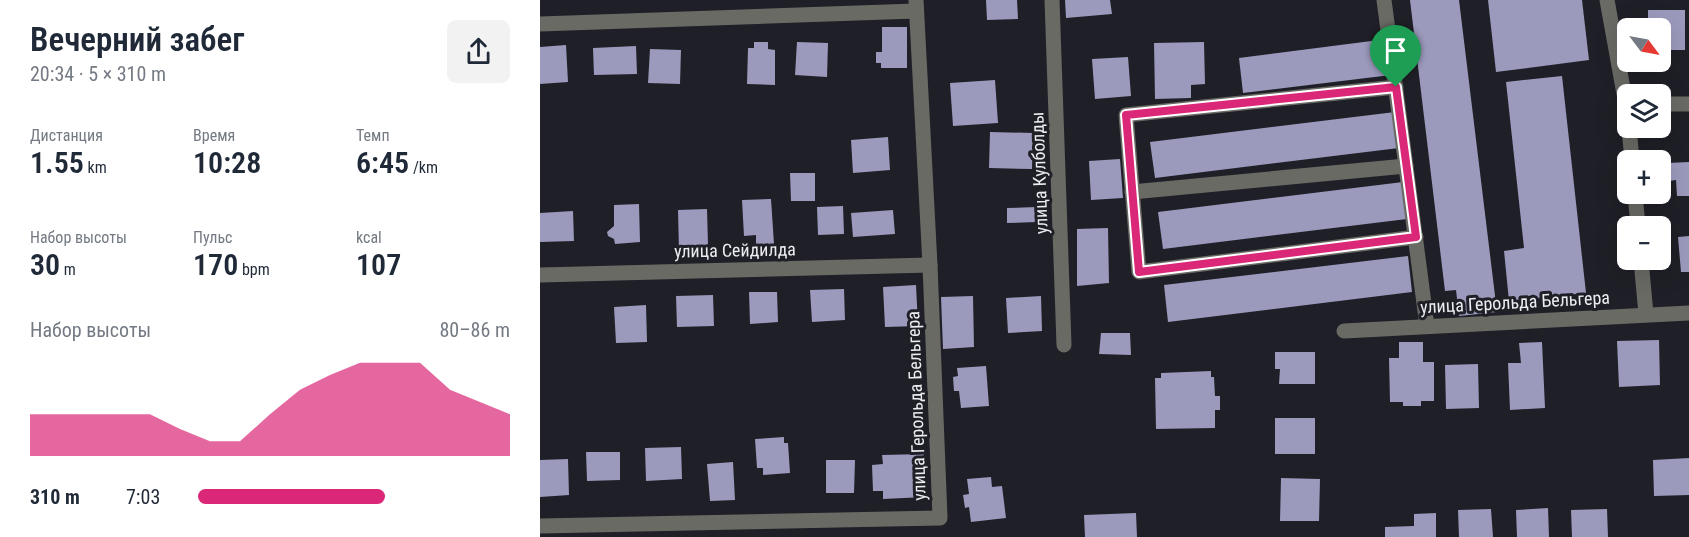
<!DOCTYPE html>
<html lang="ru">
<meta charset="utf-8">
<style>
:root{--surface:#fff;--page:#f2f2f3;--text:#1f2937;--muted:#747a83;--accent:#db2777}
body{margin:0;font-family:"Roboto Condensed",sans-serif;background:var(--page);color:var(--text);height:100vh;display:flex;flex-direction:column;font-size:22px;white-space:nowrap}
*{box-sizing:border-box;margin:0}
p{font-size:20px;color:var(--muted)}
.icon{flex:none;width:33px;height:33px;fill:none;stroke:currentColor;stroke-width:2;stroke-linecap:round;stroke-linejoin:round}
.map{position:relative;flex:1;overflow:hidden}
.sheet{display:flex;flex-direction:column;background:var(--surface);width:540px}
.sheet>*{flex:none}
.needle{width:39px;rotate:122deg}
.tools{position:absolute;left:1077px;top:18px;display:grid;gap:12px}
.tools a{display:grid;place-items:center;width:54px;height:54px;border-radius:9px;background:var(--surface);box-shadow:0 6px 24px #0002;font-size:30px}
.pin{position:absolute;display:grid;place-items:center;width:51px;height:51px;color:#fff;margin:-62px -26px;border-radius:50% 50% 50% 0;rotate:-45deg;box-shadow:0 0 6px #0007}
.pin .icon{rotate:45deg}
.round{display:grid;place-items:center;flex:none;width:63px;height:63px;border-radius:9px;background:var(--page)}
.overview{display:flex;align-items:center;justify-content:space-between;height:102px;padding:0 30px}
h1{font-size:33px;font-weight:600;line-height:45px}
.stats{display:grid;grid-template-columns:repeat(3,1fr);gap:9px;height:102px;padding:6px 30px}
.stats div{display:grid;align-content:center}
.stats b{font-size:30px;font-weight:600}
.stats small{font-size:16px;font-weight:400}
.stats p{font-size:16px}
.chart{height:168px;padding:12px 30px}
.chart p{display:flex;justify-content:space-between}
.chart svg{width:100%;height:108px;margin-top:6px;fill:var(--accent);opacity:.7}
ul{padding:0 30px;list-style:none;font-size:20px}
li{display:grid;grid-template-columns:96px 72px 1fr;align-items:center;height:45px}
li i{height:15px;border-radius:8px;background:var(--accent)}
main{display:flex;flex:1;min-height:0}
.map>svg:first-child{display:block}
.building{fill:#9c9abc}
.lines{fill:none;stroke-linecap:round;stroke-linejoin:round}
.minor{stroke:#6a6a65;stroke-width:15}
.route-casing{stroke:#fff;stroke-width:12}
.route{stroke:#db2777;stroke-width:8}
.labels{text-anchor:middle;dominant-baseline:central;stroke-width:6;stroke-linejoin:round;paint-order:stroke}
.street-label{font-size:18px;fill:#ececf2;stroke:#1f1f27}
</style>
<main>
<section class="sheet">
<div class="overview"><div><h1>Вечерний забег</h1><p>20:34 · 5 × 310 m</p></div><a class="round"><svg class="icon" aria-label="share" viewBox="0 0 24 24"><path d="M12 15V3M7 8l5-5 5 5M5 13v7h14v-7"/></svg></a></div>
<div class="stats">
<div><p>Дистанция</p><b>1.55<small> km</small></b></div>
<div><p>Время</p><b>10:28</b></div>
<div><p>Темп</p><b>6:45<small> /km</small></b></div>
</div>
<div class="stats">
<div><p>Набор высоты</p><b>30<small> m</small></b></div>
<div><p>Пульс</p><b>170<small> bpm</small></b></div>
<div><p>kcal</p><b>107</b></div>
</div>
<div class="chart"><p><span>Набор высоты</span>80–86 m</p>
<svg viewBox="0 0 160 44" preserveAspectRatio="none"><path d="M0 44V27L10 27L20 27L30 27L40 27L50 33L60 38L70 38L80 27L90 17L100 11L110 6L120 6L130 6L140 17L150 22L160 27V44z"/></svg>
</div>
<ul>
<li><b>310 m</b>7:03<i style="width:60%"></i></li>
</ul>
</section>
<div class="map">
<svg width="1149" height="537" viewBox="0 0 1149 537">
<rect width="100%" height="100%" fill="#1f1f27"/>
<!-- building -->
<g class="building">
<path d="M446,0H477L478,19L447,20Z"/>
<path d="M525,0H570L572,14L526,18Z"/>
<path d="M870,0H919L957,312L919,316L916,290L905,291Z"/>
<path d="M948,0H1042L1049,60L956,72Z"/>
<path d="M1108,10H1145V50H1120V28H1108Z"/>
<path d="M342,27H367V68H341V63H336V52H342Z"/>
<path d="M847,39L851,75L703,93L699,58Z"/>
<path d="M214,42H228V49L235,50V85L207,84L208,48H214Z"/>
<path d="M257,42L288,43L287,77L255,75Z"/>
<path d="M664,42L665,84L651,85V98L615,99L614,43Z"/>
<path d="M26,45L28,82L0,84V47Z"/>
<path d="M96,46L97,74L54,75L53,48Z"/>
<path d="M110,49L141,50L140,84L108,83Z"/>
<path d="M588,57L591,96L555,99L552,59Z"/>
<path d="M1022,76L1046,293L969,301L964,251L984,248L966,82Z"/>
<path d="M455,80L458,123L413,126L410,83Z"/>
<path d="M855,112L859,148L615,178L610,142Z"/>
<path d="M450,132L493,133L492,169L449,168Z"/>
<path d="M348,137L350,170L313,173L311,140Z"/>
<path d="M580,159L583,198L551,200L549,161Z"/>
<path d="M1149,162V196H1137L1136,180L1129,181L1128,163Z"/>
<path d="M250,173H275V201H251Z"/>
<path d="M863,182L867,219L623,249L618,212Z"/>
<path d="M231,199L234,244H216V235L204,236L202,200Z"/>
<path d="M99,204L100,242L75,244L74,239L68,236L67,232L74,226V205Z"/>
<path d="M303,206L304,234L278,235L277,207Z"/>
<path d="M497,207V222L467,223V208Z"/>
<path d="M167,209L168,245H164V250L139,251L138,210Z"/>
<path d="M353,210L355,234L313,237L311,213Z"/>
<path d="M33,211L34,241L0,242V213Z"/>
<path d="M568,228L569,283L537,286V229Z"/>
<path d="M1149,236V272H1141L1138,237Z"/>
<path d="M868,256L872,292L628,322L624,285Z"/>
<path d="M376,285L378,326L345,327L343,287Z"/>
<path d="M304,289L305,320L272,322L270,290Z"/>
<path d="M209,292H237L238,322L210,324Z"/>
<path d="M173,295L174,326L137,327L136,296Z"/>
<path d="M433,296L434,347L403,349L401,297Z"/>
<path d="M501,296L502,331L468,333L466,298Z"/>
<path d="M106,305L107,342L76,343L74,307Z"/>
<path d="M561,333H590L591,355L559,354Z"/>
<path d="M1119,340L1120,385L1079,387L1077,341Z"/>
<path d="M859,342H883V362H894V401H881V406H863V402H850L849,358H859Z"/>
<path d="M1002,342L1005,408L970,410L968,363H981L979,343Z"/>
<path d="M735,352H775V384H739L740,369H735Z"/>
<path d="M938,364L939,408L906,409L905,365Z"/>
<path d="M446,366L449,406L421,408L419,391H414L413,377L418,376L417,368Z"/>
<path d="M671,371V377H674L675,396H680V410H675V428L616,429L615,378H621V373Z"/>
<rect x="735" y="418" width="40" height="36"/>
<path d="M244,437V443H248L250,473L223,475V468H217L215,439Z"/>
<path d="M141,447L142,479L106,481L105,448Z"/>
<path d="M46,452H80V480L47,481Z"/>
<path d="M384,454L385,497L343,499V491H333L332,465L343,464L342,455Z"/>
<path d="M1149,458V495L1114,496L1113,460Z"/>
<path d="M28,459L29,495L0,497V460Z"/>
<path d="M286,460H315L314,493H286Z"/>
<path d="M193,462L195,500L170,501L167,464Z"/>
<path d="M451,477L452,487L462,486L466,518L431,522L429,507L425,508L423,495L429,494L427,479Z"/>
<path d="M741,478L780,479L779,521H740Z"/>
<path d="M1008,508L1009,537H977L976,510Z"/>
<path d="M951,509L953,537H919L918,510Z"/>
<path d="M1067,509L1068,537H1032L1031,510Z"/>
<path d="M596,513L597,537H545L544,515Z"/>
<path d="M896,513V537H845V527L874,526V514Z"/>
</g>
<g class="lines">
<!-- minor -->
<g class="minor">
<path d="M512,0L524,345"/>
<path d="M844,0L887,326"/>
<path d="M1067,0L1086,105"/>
<path d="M0,24L376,11"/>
<path d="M856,87L586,115L599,272L876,237"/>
<path d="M1120,104H1149"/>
<path d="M1089,128L1092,160"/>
<path d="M592,192L866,166"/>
<path d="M1095,194L1098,226"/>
<path d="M1101,260L1106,314"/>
<path d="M0,275L390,265"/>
<path d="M804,331L1149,313"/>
<path d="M0,526L400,518L390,265L376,0"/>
</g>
</g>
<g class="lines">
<!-- route casing -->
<g class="route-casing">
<path id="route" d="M856,87L876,237L599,272L586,115Z"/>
</g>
<!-- route -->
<use href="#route" class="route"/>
</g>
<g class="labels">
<!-- street labels -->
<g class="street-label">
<text transform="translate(499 173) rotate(-92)">улица Кулболды</text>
<text transform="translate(195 250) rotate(-1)">улица Сейдилда</text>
<text transform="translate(975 302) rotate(-3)">улица Герольда Бельгера</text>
<text transform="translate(376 406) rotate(-92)">улица Герольда Бельгера</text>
</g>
</g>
</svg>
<div class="tools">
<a><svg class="needle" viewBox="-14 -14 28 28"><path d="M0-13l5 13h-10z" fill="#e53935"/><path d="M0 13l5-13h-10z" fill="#747a83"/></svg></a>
<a><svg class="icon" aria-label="layers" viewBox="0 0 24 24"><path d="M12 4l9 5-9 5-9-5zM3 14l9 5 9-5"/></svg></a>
<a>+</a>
<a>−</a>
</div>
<div class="pin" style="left:856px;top:87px;background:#1e9e55"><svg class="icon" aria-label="arrive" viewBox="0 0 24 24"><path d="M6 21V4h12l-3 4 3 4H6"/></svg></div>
</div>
</main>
